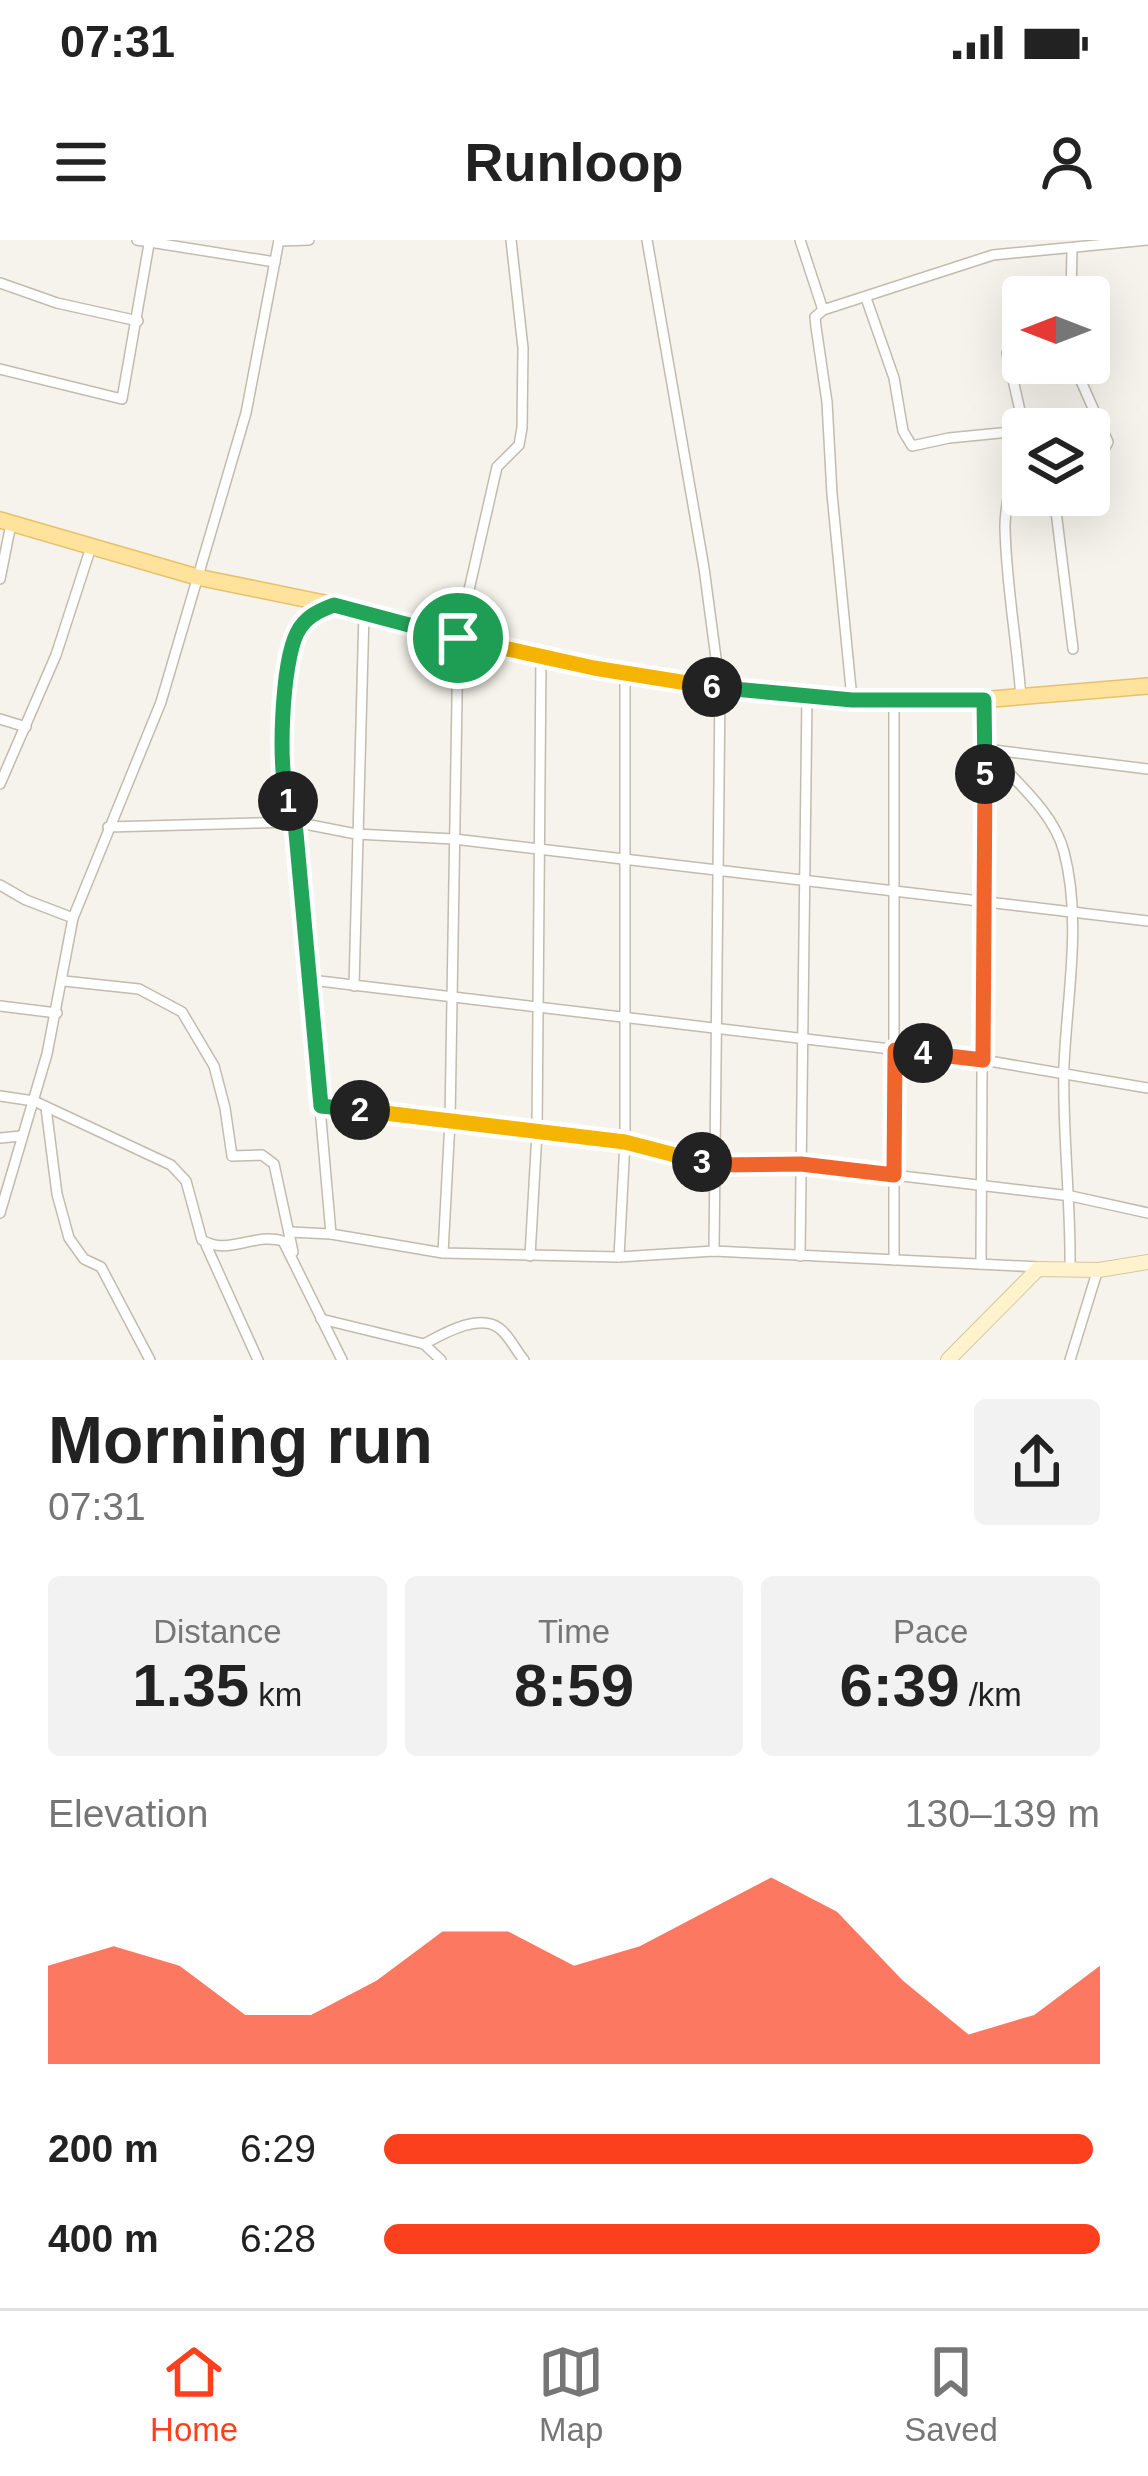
<!DOCTYPE html>
<meta charset="utf-8">
<style>
:root{--surface:#fff;--page:#f2f2f2;--text:#222;--muted:#767676;--line:#e0e0e0;--accent:#fc3f1d}
body{margin:0;font-family:Helvetica,sans-serif;background:var(--page);color:var(--text);height:100vh;display:flex;flex-direction:column;font-size:45px;white-space:nowrap}
*{box-sizing:border-box;margin:0}
p{font-size:39px;color:var(--muted)}
.icon{flex:none;width:66px;height:66px;fill:none;stroke:currentColor;stroke-width:2;stroke-linecap:round;stroke-linejoin:round}
.map{position:relative;height:1120px;overflow:hidden}
.details{display:flex;flex-direction:column;background:var(--surface);flex:1}
.details>*{flex:none}
.needle{width:78px;rotate:270deg}
.controls{position:absolute;left:1002px;top:36px;display:grid;gap:24px}
.controls a{display:grid;place-items:center;width:108px;height:108px;border-radius:12px;background:var(--surface);box-shadow:0 12px 48px #0002;font-size:60px}
.pin{position:absolute;display:grid;place-items:center;width:102px;height:102px;color:#fff;margin:-51px;border:6px solid #fff;border-radius:50%;box-shadow:0 3px 12px #0007}
.km{position:absolute;width:60px;height:60px;margin:-30px;border-radius:50%;background:#222;color:#fff;font-size:33px;line-height:60px;text-align:center}
.round{display:grid;place-items:center;flex:none;width:126px;height:126px;border-radius:12px;background:var(--page)}
.summary{display:flex;align-items:center;justify-content:space-between;height:204px;padding:0 48px}
h1{font-size:66px;font-weight:700;line-height:90px}
.figures{display:grid;grid-template-columns:repeat(3,1fr);gap:18px;height:204px;padding:12px 48px}
.figures div{display:grid;align-content:center;border-radius:12px;background:var(--page);text-align:center}
.figures b{font-size:60px;font-weight:700}
.figures small{font-size:33px;font-weight:400}
.figures p{font-size:33px}
.chart{height:336px;padding:24px 48px}
.chart p{display:flex;justify-content:space-between}
.chart svg{width:100%;height:216px;margin-top:12px;fill:var(--accent);opacity:.7}
ul{padding:0 48px;list-style:none;font-size:39px}
li{display:grid;grid-template-columns:192px 144px 1fr;align-items:center;height:90px}
li i{height:30px;border-radius:15px;background:var(--accent)}
.status{display:flex;justify-content:space-between;align-items:center;height:84px;padding:0 60px;background:var(--surface);direction:ltr}
.status svg{height:33px;fill:currentColor}
header{display:flex;justify-content:space-between;align-items:center;height:156px;padding:0 48px;background:var(--surface);font-size:54px;font-weight:700}
.menu{display:flex;justify-content:space-around;align-items:center;height:168px;border-top:3px solid var(--line);background:var(--surface);font-size:33px;color:var(--muted)}
.menu a{display:grid;justify-items:center;gap:6px}
.menu .selected{color:var(--accent)}
.map>svg:first-child{display:block}
.lines{fill:none;stroke-linecap:round;stroke-linejoin:round}
.street-casing{stroke:#c2bbae;stroke-width:12}
.secondary-casing{stroke:#d6c79b;stroke-width:16}
.primary-casing{stroke:#e6c16a;stroke-width:18}
.street{stroke:#fff;stroke-width:9}
.secondary{stroke:#fff3cd;stroke-width:14}
.primary{stroke:#ffe39c;stroke-width:15}
.split-1-casing{stroke:#fff;stroke-width:24}
.split-2-casing{stroke:#fff;stroke-width:24}
.split-3-casing{stroke:#fff;stroke-width:24}
.split-4-casing{stroke:#fff;stroke-width:24}
.split-5-casing{stroke:#fff;stroke-width:24}
.split-6-casing{stroke:#fff;stroke-width:24}
.split-7-casing{stroke:#fff;stroke-width:24}
.split-1{stroke:#22a559;stroke-width:15}
.split-2{stroke:#22a559;stroke-width:15}
.split-3{stroke:#f5b400;stroke-width:15}
.split-4{stroke:#f0652b;stroke-width:15}
.split-5{stroke:#f0652b;stroke-width:15}
.split-6{stroke:#22a559;stroke-width:15}
.split-7{stroke:#f5b400;stroke-width:15}
</style>
<div class="status"><b>07:31</b><svg viewBox="0 0 49 12"><path d="M0 12V9h3v3zM5 12V6h3v6zM10 12V3h3v9zM15 12V0h3v12zM26 1h20v11H26zM47 4h2v5h-2z"/></svg></div>
<header><svg class="icon" aria-label="menu" viewBox="0 0 24 24"><path d="M4 6h16M4 12h16M4 18h16"/></svg>Runloop<svg class="icon" aria-label="person" viewBox="0 0 24 24"><circle cx="12" cy="8" r="4"/><path d="M4 21q1-7 8-7t8 7"/></svg></header>
<div class="map">
<svg width="1148" height="1120" viewBox="0 0 1148 1120">
<rect width="100%" height="100%" fill="#f6f3ec"/>
<g class="lines">
<!-- street casing -->
<g class="street-casing">
<g id="street">
<path d="M137,0L275,22"/>
<path d="M647,0L704,328L720,448L714,1011"/>
<path d="M800,0L823,70L815,77L816,87L827,162L832,254L852,459"/>
<path d="M279,1L309,0"/>
<path d="M0,43L57,63L138,81"/>
<path d="M1071,57L1072,9"/>
<path d="M866,58L894,138L903,191L912,206L949,198L1021,191L1023,184L1007,113"/>
<path d="M823,70L993,15L1148,0"/>
<path d="M1073,123L1108,202L1101,215L1089,220"/>
<path d="M0,129L122,159L149,4"/>
<path d="M1017,192C1018,225 1005,254 1005,287C1006,344 1017,401 1021,458"/>
<path d="M1054,255L1073,409"/>
<path d="M0,339L11,284"/>
<path d="M894,461V1020"/>
<path d="M0,479L26,487"/>
<path d="M986,509L1148,529"/>
<path d="M987,510C1014,540 1054,572 1064,612C1082,680 1067,756 1064,825C1062,892 1071,960 1070,1028"/>
<path d="M0,544L56,415L92,304"/>
<path d="M108,587L295,582L283,549L279,505L294,403L306,379L329,367"/>
<path d="M0,645L26,660L73,678"/>
<path d="M311,740L983,820L1148,848"/>
<path d="M64,741L139,749L182,772L214,826L225,868L232,916L262,915L274,924L293,1012"/>
<path d="M354,746L364,373"/>
<path d="M0,766L57,773"/>
<path d="M0,856L34,861L171,925L186,941L202,1000C228,1016 255,992 283,1001L342,1120"/>
<path d="M321,866L625,902L715,925L801,924L1071,956L1148,973"/>
<path d="M46,868L57,954L69,998L84,1019L101,1027L150,1120"/>
<path d="M0,898L21,896"/>
<path d="M0,973L47,814L73,678L161,462L246,173L279,0"/>
<path d="M290,992L331,994L443,1013L619,1017L714,1011L1039,1027"/>
<path d="M331,994L295,582L356,594L454,599L1148,681"/>
<path d="M206,1005L258,1120"/>
<path d="M443,1013L450,881L458,398L497,227L519,205L522,188L523,108L511,0"/>
<path d="M530,1016L537,892L541,417"/>
<path d="M800,1016L807,456"/>
<path d="M619,1017L625,902V433"/>
<path d="M981,1024L984,460"/>
<path d="M321,1079L424,1104L441,1120"/>
<path d="M424,1104C443,1094 478,1073 499,1088C509,1095 516,1111 524,1120"/>
<path d="M1070,1120L1098,1029"/>
</g>
</g>
<!-- secondary casing -->
<g class="secondary-casing">
<path id="secondary" d="M948,1120L1038,1029L1099,1030L1148,1022"/>
</g>
<!-- primary casing -->
<g class="primary-casing">
<path id="primary" d="M0,280L197,337L334,365L525,414L720,448L852,459L957,462L1148,446"/>
</g>
<!-- street -->
<use href="#street" class="street"/>
<!-- secondary -->
<use href="#secondary" class="secondary"/>
<!-- primary -->
<use href="#primary" class="primary"/>
</g>
<g class="lines">
<!-- split-1 casing -->
<g class="split-1-casing">
<path id="split-1" d="M288,561C277,529 282,423 297,393C305,377 318,371 334,365L458,398"/>
</g>
<!-- split-2 casing -->
<g class="split-2-casing">
<path id="split-2" d="M288,561L295,582L321,866L360,870"/>
</g>
<!-- split-3 casing -->
<g class="split-3-casing">
<path id="split-3" d="M360,870L625,902L702,922"/>
</g>
<!-- split-4 casing -->
<g class="split-4-casing">
<path id="split-4" d="M702,922L715,925L801,924L894,935L895,810L923,813"/>
</g>
<!-- split-5 casing -->
<g class="split-5-casing">
<path id="split-5" d="M923,813L983,820L985,534"/>
</g>
<!-- split-6 casing -->
<g class="split-6-casing">
<path id="split-6" d="M712,447L852,460H984L985,534"/>
</g>
<!-- split-7 casing -->
<g class="split-7-casing">
<path id="split-7" d="M458,398L594,428L712,447"/>
</g>
<!-- split-1 -->
<use href="#split-1" class="split-1"/>
<!-- split-2 -->
<use href="#split-2" class="split-2"/>
<!-- split-3 -->
<use href="#split-3" class="split-3"/>
<!-- split-4 -->
<use href="#split-4" class="split-4"/>
<!-- split-5 -->
<use href="#split-5" class="split-5"/>
<!-- split-6 -->
<use href="#split-6" class="split-6"/>
<!-- split-7 -->
<use href="#split-7" class="split-7"/>
</g>
</svg>
<div class="controls">
<a><svg class="needle" viewBox="-14 -14 28 28"><path d="M0-13l5 13h-10z" fill="#e53935"/><path d="M0 13l5-13h-10z" fill="#767676"/></svg></a>
<a><svg class="icon" aria-label="layers" viewBox="0 0 24 24"><path d="M12 4l9 5-9 5-9-5zM3 14l9 5 9-5"/></svg></a>
</div>
<div class="pin" style="left:458px;top:398px;background:#1e9e55"><svg class="icon" aria-label="arrive" viewBox="0 0 24 24"><path d="M6 21V4h12l-3 4 3 4H6"/></svg></div>
<b class="km" style="left:288px;top:561px">1</b>
<b class="km" style="left:360px;top:870px">2</b>
<b class="km" style="left:702px;top:922px">3</b>
<b class="km" style="left:923px;top:813px">4</b>
<b class="km" style="left:985px;top:534px">5</b>
<b class="km" style="left:712px;top:447px">6</b>
</div>
<section class="details">
<div class="summary"><div><h1>Morning run</h1><p>07:31</p></div><a class="round"><svg class="icon" aria-label="share" viewBox="0 0 24 24"><path d="M12 15V3M7 8l5-5 5 5M5 13v7h14v-7"/></svg></a></div>
<div class="figures">
<div><p>Distance</p><b>1.35<small> km</small></b></div>
<div><p>Time</p><b>8:59</b></div>
<div><p>Pace</p><b>6:39<small> /km</small></b></div>
</div>
<div class="chart"><p><span>Elevation</span>130–139 m</p>
<svg viewBox="0 0 160 44" preserveAspectRatio="none"><path d="M0 44V24L10 20L20 24L30 34L40 34L50 27L60 17L70 17L80 24L90 20L100 13L110 6L120 13L130 27L140 38L150 34L160 24V44z"/></svg>
</div>
<ul>
<li><b>200 m</b>6:29<i style="width:99%"></i></li>
<li><b>400 m</b>6:28<i style="width:100%"></i></li>
</ul>
</section>
<nav class="menu">
<a class="selected"><svg class="icon" aria-label="home" viewBox="0 0 24 24"><path d="M3 11l9-7 9 7M6 9v11h12V9"/></svg>Home</a>
<a><svg class="icon" aria-label="map" viewBox="0 0 24 24"><path d="M3 6l6-2 6 2 6-2v14l-6 2-6-2-6 2zM9 4v14M15 6v14"/></svg>Map</a>
<a><svg class="icon" aria-label="saved" viewBox="0 0 24 24"><path d="M7 4h10v16l-5-4-5 4z"/></svg>Saved</a>
</nav>
